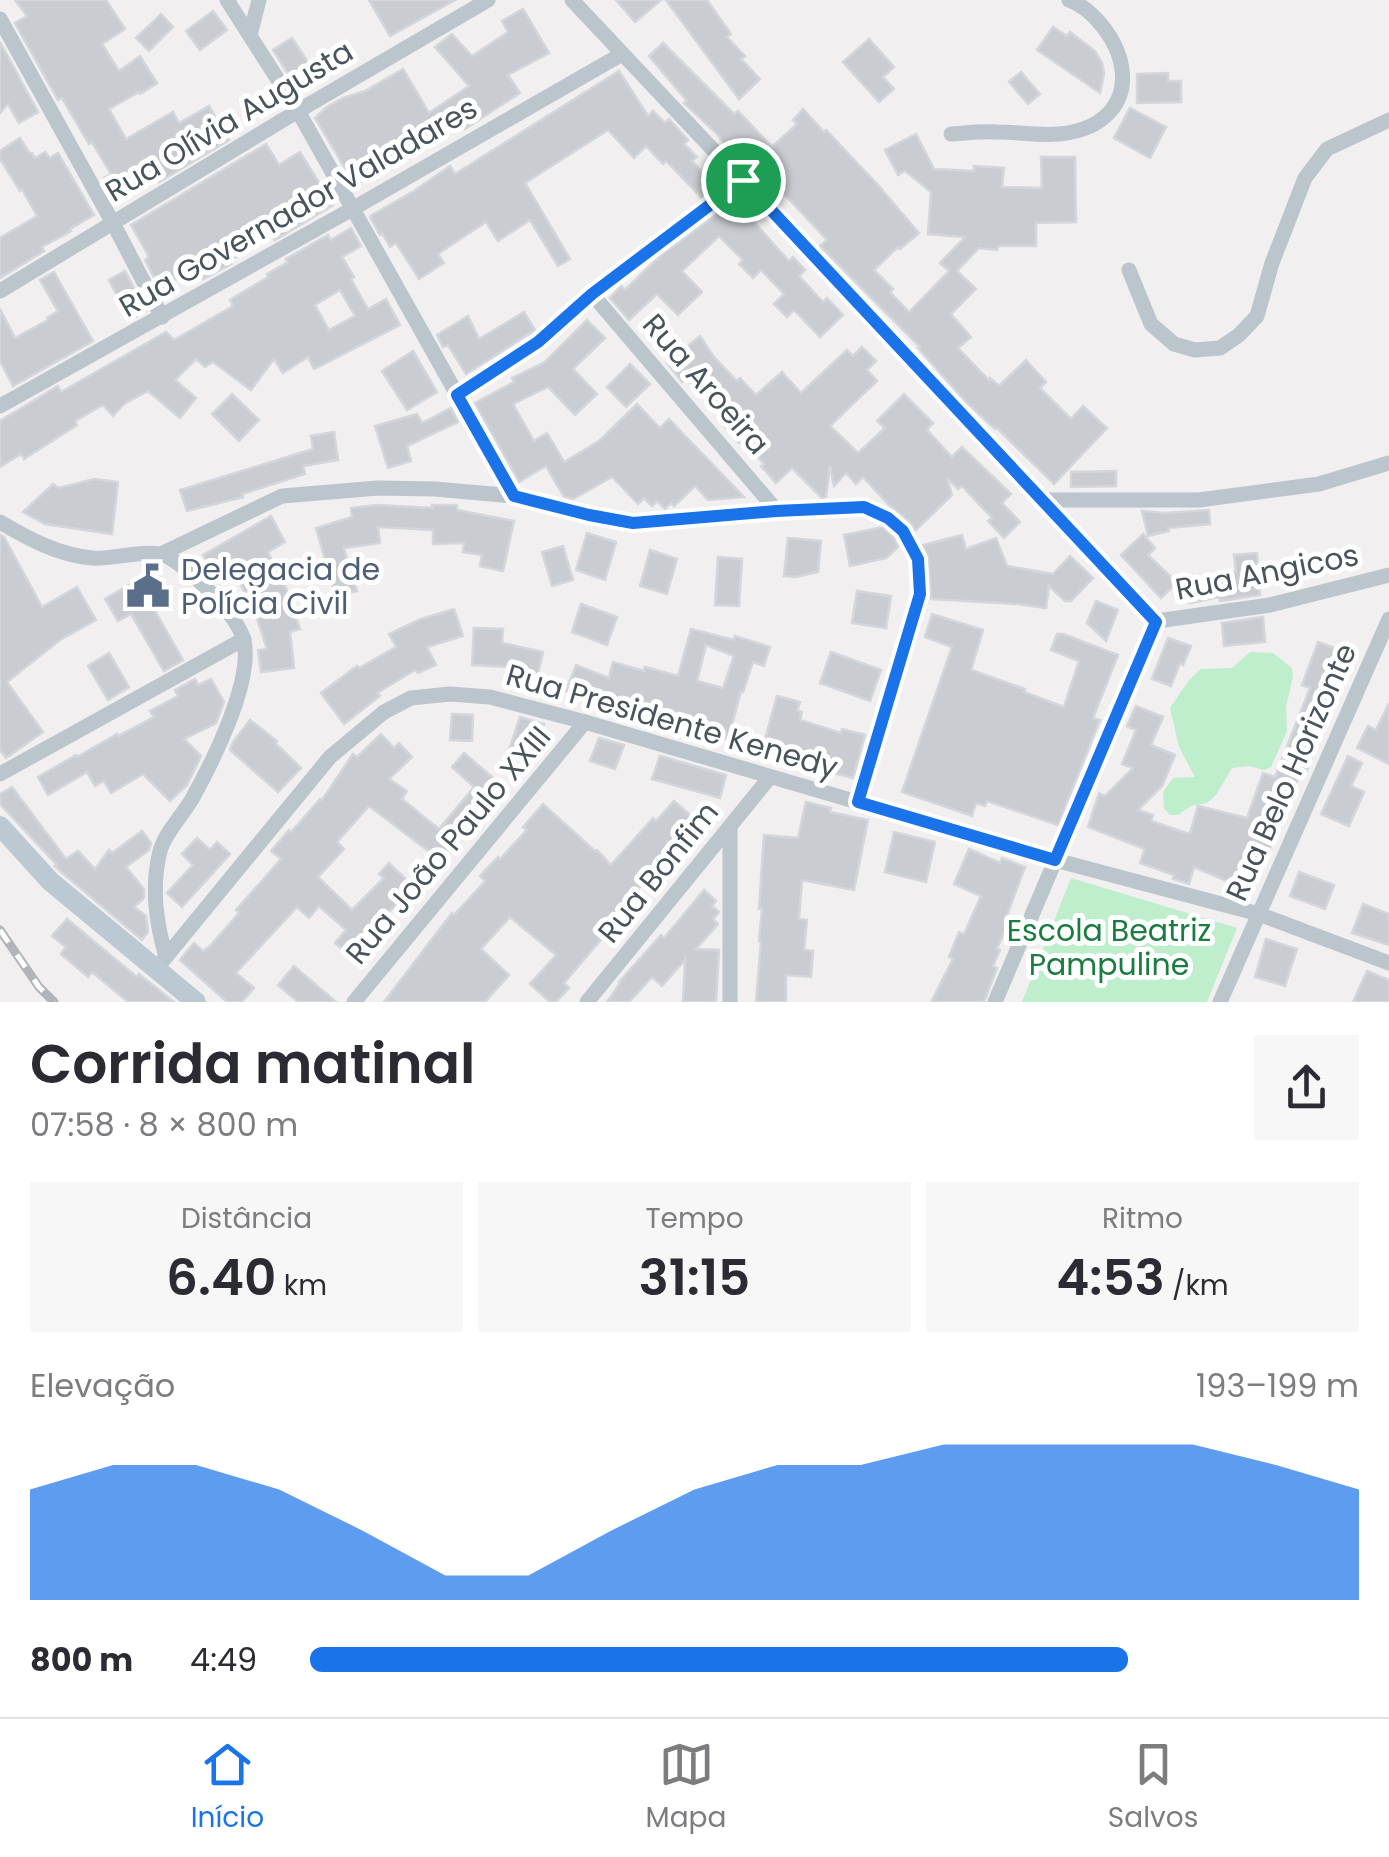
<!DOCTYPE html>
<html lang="pt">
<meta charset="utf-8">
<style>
:root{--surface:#fff;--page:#f7f7f7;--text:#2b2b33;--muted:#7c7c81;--line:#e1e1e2;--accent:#1a73e8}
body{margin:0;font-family:Poppins,sans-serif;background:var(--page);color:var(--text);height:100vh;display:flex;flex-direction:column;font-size:38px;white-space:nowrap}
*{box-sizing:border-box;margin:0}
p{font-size:32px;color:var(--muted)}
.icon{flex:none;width:55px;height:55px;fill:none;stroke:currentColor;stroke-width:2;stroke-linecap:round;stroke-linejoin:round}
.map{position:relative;height:1002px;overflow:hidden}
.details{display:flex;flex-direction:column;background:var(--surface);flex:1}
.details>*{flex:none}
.pin{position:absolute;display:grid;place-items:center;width:85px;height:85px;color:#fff;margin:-42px;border:5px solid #fff;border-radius:50%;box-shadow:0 2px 10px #0007}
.round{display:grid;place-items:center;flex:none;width:105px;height:105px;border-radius:0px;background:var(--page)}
.overview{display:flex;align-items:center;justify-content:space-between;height:170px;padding:0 30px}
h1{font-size:55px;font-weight:600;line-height:75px}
.metrics{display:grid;grid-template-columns:repeat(3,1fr);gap:15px;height:170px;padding:10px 30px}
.metrics div{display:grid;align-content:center;border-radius:0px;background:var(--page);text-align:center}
.metrics b{font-size:50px;font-weight:600}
.metrics small{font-size:28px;font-weight:400}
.metrics p{font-size:28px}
.chart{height:280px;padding:20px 30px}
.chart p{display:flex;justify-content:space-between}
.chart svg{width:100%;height:180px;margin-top:10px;fill:var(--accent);opacity:.7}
ul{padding:0 30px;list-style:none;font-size:32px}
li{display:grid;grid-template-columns:160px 120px 1fr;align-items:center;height:75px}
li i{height:25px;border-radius:12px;background:var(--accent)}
.menu{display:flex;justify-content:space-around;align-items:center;height:140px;border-top:2px solid var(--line);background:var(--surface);font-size:28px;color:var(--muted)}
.menu a{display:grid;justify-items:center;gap:5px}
.menu .active{color:var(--accent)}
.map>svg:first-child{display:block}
.green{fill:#bfeecc}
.building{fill:#c9cdd1;stroke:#d3d6da;stroke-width:2.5;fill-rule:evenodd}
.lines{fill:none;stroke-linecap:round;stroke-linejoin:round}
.minor{stroke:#bbc5cc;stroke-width:15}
.secondary{stroke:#bdc9d2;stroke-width:20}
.rail-casing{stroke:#b1b5b9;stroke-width:9}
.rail{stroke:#fff;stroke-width:5;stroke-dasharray:15;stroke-linecap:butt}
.route-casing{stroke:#fff;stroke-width:20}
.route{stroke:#1a73e8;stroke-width:12}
.labels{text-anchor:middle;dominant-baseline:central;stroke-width:10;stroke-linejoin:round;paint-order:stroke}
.street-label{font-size:30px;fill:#48545c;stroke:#fff}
.service-label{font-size:30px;fill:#4e5e75;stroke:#fff;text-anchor:start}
.park-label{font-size:30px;fill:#1a7c41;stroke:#fff}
</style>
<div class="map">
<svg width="1389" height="1002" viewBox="0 0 1389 1002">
<rect width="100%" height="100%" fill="#f1efef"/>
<!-- green -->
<g class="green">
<path d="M1250,652L1273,653L1292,668L1293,677L1286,707L1287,731L1271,767L1264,770L1249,766L1232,768L1216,795L1207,803L1191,806L1178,815H1170L1164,808L1163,792L1173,778L1195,777L1179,747L1170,708L1189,680L1201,669L1232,668Z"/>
<path d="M1071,878L1237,928L1207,1002H1022Z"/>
</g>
<!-- building -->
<g class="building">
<path d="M15,0H106L125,29L102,44L119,71L140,56L157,83L140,94L139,92L109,109L126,139L173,112L179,123L209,106L229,140L159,182L153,172L114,195L104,178L111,174L92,142L89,144L62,98L58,100L15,23L27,16Z"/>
<path d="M369,0H455L390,36Z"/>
<path d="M616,0H661L635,22Z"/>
<path d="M666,0H707L731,34L727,37L745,56L741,59L760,79L739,99Z"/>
<path d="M523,9L549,53L508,75L520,93L465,129L459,120L391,159L393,163L355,185L315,118L327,107L343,98L365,91L403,69L429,113L469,86L435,47L452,34L472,56L508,32L502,21Z"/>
<path d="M213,11L227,30L200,50L186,31Z"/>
<path d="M161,14L173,27L149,51L136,38Z"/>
<path d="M1053,27L1067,36L1070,32L1095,51L1102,63L1104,74L1100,93L1037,50Z"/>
<path d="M292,38L317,76L298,90L273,50Z"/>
<path d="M869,39L894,67L883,77L894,89L879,102L843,62Z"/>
<path d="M0,42L38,112L19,123L8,104L0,113Z"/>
<path d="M663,43L734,114L738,111L772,147L797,124L793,120L803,109L824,132L826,130L878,185L919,233L900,249L898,247L874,270L893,289L890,292L909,312L949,271L940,263L965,237L928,234L931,192L905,171L898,175L885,150L916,134L934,169L974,171V166L1004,168L1002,187L1042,188L1041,157H1075L1076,222L1036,223V246H998L997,250L979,248L957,271L976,289L951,314L971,337L958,348L989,380L990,378L999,386L1026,360L1046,382L1040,388L1071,419L1083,406L1107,428L1054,484L997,428L995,429L965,401L918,348L920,347L820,246L827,240L784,194L781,197L749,166L746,169L715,132L684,103L687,101L649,56Z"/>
<path d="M619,71L648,116L653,111L665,123L669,119L688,140L684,144L697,157L692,161L716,186L701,197L666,161L663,164L646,146L634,158L608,130L525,183L570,259L558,266L530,220L498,241L486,222L438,254L444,263L419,279L396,243L390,247L382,233L380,235L370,217L372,215L414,191L450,166L455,174Z"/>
<path d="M1021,72L1040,94L1028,104L1009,82Z"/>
<path d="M1168,73V81H1181V102L1137,103V74Z"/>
<path d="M1130,108L1166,127L1150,158L1114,138Z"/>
<path d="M20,138L30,154L32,153L35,158L45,152L50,158L58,153L94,215L70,229L71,231L42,247L44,251L0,278V238L37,216L22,189L20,191L0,159V151Z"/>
<path d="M266,144L279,165L300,152L333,205L275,240L271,234L240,252L241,254L229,261L231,264L203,279L196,268L160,289L145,260L148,258V255L131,225Z"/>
<path d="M735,201L789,261L793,257L805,270L799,276L823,302L827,298L843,315L820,337L794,310L787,317L774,304L784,294L761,270L753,278L739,264L743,260L719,236L682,271L702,292L678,315L657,294L629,320L610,298L621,286L625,290L660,256Z"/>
<path d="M351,228L361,246L342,257L354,277L351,279L368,309L386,299L400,325L314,369L308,357L283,373L274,359L251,390L213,362L205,367L196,359L175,380L196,398L180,418L148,391L124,404L113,416L103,405L75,421L77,425L24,459L21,454L0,467V421L58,386L61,392L166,332L174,340L233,306L230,300L268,277L267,274L288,262L286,259L328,235L331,240ZM340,290L355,316L329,330L315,305Z"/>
<path d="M125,271L146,311L130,320L109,280Z"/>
<path d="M54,272L93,341L13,386L0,361V309L15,338L48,320L47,318L58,311L40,280Z"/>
<path d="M524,312L535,330L466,374L448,345L443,347L437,335L468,316L479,339Z"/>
<path d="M587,320L605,338L573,369L597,394L575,415L548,387L513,404L534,441L547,433L564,462L599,441L637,404L660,428L669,419L744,497L708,500L695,486L674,506L671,503L665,509L657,501L652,506L644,498L638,504L612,477L573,499L564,497L546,466L519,482L475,403L514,382L512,378L545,362Z"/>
<path d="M700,336L714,357L737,381L740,378L756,395L782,372L801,393L847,350L853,356L862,347L876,361L867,370L877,381L830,426L858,453L885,428L877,421L904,394L933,423L927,430L952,457L962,447L1011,494L1002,503L1020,522L1004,538L988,521L992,518L962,486L958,489L947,478L952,495L915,531L911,523L889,505L863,477L856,484L846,473L834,486L830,466L826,497L822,498L792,468L776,483L761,466L764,464L743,441L739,443L724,426L729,421L687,379L682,382L667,363Z"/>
<path d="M413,351L437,392L407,410L382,371Z"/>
<path d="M630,364L650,384L626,407L607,387Z"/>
<path d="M232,394L259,420L239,441L212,414Z"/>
<path d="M451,408L458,422L407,446L411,461L388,468L375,426L417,414L422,423Z"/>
<path d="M334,432L338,460L303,466L305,474L242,494L243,497L187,511L180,490L313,449L311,436Z"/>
<path d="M1116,471V486L1071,487V472Z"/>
<path d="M94,479L118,482L112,534L45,524L23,512L53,484L59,488Z"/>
<path d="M377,505L432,508V505H457V510L514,521L503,571L480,566L482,555L463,552L464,543L433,544V530L378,527L380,543L344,548L357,591L336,597L316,528L352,517L351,508Z"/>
<path d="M1209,510L1210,524L1168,528L1169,531L1148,536L1142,511L1165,513Z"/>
<path d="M271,516L285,542L268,552L285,585L300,629L290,632L294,668L261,672L258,650L267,649L256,615L234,571L217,580L203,555Z"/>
<path d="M883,527L894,538L898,547L886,558L850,566L844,535Z"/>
<path d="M587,533L616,542L605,580L576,570Z"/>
<path d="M1143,534L1155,548L1148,555L1177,583L1161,598L1121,555Z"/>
<path d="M0,535L4,537L42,607L77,587L96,620L60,640L7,682L43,732L6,758L0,750Z"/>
<path d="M962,535L966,549L996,538L1007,566L1053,574L1070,556L1093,578L1071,601H1065L1049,586L1046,608L1018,604L931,599L928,558L923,545Z"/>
<path d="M788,538L821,541L818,572L795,577L784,576Z"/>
<path d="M563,546L573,580L552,586L542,552Z"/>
<path d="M650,550L677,559L667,594L640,586Z"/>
<path d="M1257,553L1260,595L1220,601L1219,597L1190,603L1186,581L1236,571L1234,555Z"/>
<path d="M718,557L742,559L739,606L715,605Z"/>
<path d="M146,575L159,597L150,602L183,660L164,671L131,614L118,621L105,599Z"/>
<path d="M857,591L891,596L886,628L852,623Z"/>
<path d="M1096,601L1118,610L1106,641L1087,623Z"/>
<path d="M581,604L617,617L607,645L572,632Z"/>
<path d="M454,609L463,636L427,647L436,665L418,673L415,670L377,693L380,696L344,724L321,693L357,666L359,668L396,647L389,634L421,619Z"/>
<path d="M932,614L983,630L971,670L1025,689L1024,692L1064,707L1079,661L1051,650L1057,634H1063L1118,655L1093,718L1100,720L1058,825L987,801L985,806L976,803L972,816L902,792L952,647L925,637Z"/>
<path d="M1263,617L1265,642L1224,646L1222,623Z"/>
<path d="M474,628L503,629L502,643L543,652L537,678L508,672L509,667L472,665Z"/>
<path d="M691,629L734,640L735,636L770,647L764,666L753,662L743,692L741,691L728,740L668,722L669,719L590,697L589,700L566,691L576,665L609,678L613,662L644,671L645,667L678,676ZM706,645L734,656L723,688L697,681Z"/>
<path d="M1168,638L1191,646L1183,665L1180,663L1171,686L1152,679Z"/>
<path d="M1318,642L1351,654L1330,715L1328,714L1305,775L1300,773L1268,853L1262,851L1248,890L1194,867L1189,884L1173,879L1174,875L1140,863L1145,849L1088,827L1099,793L1105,796L1133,768L1122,764L1136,730L1127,726L1136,706L1163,717L1151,745L1175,755L1162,786L1138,810L1153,815L1151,821L1186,833H1190L1198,806L1247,818L1263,773L1275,777L1310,688L1302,685Z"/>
<path d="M831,652L881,670L870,701L820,683Z"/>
<path d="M109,653L129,687L108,700L88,666Z"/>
<path d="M195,679L198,685L211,679L224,702L216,723L184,739L201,756L187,785L170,801L143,774L111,793L104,781L95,786L87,772L48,795L38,777L76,755L77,757L117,734L118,736L154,717L150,711L178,696L175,690Z"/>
<path d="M777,696L800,702L797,710L802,712L800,720L841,733L842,729L865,735L853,778L830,772L832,765L764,743Z"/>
<path d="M1389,703V764L1357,748L1368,726L1376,730Z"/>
<path d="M452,714L473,715L472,741L450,740Z"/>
<path d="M520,717L544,724L533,758L509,750Z"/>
<path d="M250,720L277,741L275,743L301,768L278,792L230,750L233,742Z"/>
<path d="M381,734L394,748L399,743L412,757L389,779L407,791L402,799L439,829L474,787L452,767L464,753L499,783L484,801L490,807L475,825L470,820L439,859L369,806L337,842L344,849L318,877L352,910L384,878L379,874L389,863L413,886L373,929L380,935L356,962L335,943L346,930L319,906L309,918L297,907L236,973L254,988L242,1002H227L180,960L194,943L203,951L210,946L239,913L236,910L281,859L271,851L289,830L291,832L320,799L322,800L353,754L357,757Z"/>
<path d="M599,738L624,745L615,769L590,761Z"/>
<path d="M660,756L726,775L720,798L652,779Z"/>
<path d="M1348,756L1362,763L1351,786L1364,792L1349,826L1321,814Z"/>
<path d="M12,787L66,859L78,851L95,869L109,850L112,853L142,831L151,843L149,850L126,867L144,889V898L134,907L146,916L148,932L142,940L60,871L55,866L57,865L0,804V794Z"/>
<path d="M674,801L706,829L691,847L686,843L650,882L647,879L618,911L622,915L564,983L569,988L556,1002H550L530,984L556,955L510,917L481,949L509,975L485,1002H384L452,913L454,915L485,881L480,876L498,857L500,859L527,830L523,827L543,804L595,851L597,850L611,865L653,818L656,821Z"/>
<path d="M806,802L831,808L830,812L868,820L854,890L802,880L799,919L807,920L804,950L813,951L811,977L786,975V1002H756L761,941H759L762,909H759L764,835L798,838Z"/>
<path d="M894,832L935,842L926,882L885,872Z"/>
<path d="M197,838L210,850L217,842L230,854L182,907L167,893L193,865L182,854Z"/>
<path d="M969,849L1000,863L1002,858L1025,867L1007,915L1012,917L997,948L1000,950L993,966L997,968L984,1002H931L953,959L949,957L959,932L964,934L981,896L954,884Z"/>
<path d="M1299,872L1334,885L1325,909L1290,896Z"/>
<path d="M704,890L716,901L712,906L719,912L713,919L718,924L696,949L719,950L716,1002H683L685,960L662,986L652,977L629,1002H607L620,983L619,982L661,935L664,938Z"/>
<path d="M1363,904L1389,914V945L1352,933Z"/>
<path d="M67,919L132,973L137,977L139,974L174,1002H128L92,972L88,977L61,954L66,947L52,936Z"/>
<path d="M1266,939L1297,949L1285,986L1255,977Z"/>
<path d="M294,966L336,1002H298L278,985Z"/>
<path d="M1367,971L1389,980V1002H1353Z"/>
</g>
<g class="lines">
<!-- minor -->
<g class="minor">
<path d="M227,0L298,111L514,496"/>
<path d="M572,0L1157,621"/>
<path d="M0,19L113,223L162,317"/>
<path d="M250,35L259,0"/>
<path d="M951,134C966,133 982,131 997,132C1018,132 1039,136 1059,134C1103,130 1133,102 1119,56C1112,34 1091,8 1069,0"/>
<path d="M1129,270L1151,324L1174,344L1195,350L1220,348L1239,335L1257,316L1272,263L1305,178L1327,149L1389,120"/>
<path d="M0,291L298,111L488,0"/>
<path d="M592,294L777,511"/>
<path d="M457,395L538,342L592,294L743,180"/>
<path d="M0,406L354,208L622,54"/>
<path d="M1041,500H1199L1319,484L1389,463"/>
<path d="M0,522C29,539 58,555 92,558C112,560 152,547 168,557C191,570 238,615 244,641C253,682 212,763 192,799C182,816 165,833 160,851C151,888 156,922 166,957"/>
<path d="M163,553L282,496L378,488L435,489L514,496L589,515L633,523L777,511L864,507L888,517L903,531L917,559L920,594L858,802"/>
<path d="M1157,621L1270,605L1389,575"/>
<path d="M0,774L244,639"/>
<path d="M730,829V1002"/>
<path d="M156,969L330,757L384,712L411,698L450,694L490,697L585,722L1055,860L1259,914L1389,963"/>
<path d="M354,1002L585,722"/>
<path d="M587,1002L770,777"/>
<path d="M995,1002L1157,621"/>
<path d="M1220,1002L1389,619"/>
</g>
<!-- secondary -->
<path class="secondary" d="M0,826L50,881L196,1002"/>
<!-- rail casing -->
<g class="rail-casing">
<path id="rail" d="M0,930L39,987L54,1002"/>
</g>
<!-- rail -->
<use href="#rail" class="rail"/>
</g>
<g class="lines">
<!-- route casing -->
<g class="route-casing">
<path id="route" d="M743,180L1156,622L1055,860L858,802L920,594L918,559L903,531L888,518L864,507L776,511L633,523L589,515L514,496L457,395L538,342L592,294Z"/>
</g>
<!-- route -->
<use href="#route" class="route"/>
</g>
<!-- icons -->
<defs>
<g id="civic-bare" transform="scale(3.45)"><path d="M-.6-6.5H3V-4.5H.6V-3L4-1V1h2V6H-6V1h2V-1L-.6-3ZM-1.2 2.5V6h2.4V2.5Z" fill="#5c6f8a" stroke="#fff" stroke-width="2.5" paint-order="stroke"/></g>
</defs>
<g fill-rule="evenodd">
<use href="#civic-bare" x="148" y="586"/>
</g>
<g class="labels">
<!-- street labels -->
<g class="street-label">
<text transform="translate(229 121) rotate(-31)">Rua Olívia Augusta</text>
<text transform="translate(298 207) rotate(-30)">Rua Governador Valadares</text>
<text transform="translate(706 384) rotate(49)">Rua Aroeira</text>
<text transform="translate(1267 572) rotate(-11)">Rua Angicos</text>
<text transform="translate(672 721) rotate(16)">Rua Presidente Kenedy</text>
<text transform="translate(1291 772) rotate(-66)">Rua Belo Horizonte</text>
<text transform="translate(448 845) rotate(-50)">Rua João Paulo XXIII</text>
<text transform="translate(658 872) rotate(-51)">Rua Bonfim</text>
</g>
<!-- service labels -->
<g class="service-label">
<text x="181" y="569">Delegacia de<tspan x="181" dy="34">Polícia Civil</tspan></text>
</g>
<!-- park labels -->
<g class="park-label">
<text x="1109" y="930">Escola Beatriz<tspan x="1109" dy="34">Pampuline</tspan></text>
</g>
</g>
</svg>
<div class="pin" style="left:743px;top:180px;background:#1e9e55"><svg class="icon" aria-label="arrive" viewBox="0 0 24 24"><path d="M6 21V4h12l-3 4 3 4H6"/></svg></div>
</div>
<section class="details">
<div class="overview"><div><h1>Corrida matinal</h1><p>07:58 · 8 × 800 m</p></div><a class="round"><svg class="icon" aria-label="share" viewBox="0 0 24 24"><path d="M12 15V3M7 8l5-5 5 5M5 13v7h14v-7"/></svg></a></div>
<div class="metrics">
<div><p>Distância</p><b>6.40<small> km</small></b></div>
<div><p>Tempo</p><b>31:15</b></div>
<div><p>Ritmo</p><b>4:53<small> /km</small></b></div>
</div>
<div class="chart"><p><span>Elevação</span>193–199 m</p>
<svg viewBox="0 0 160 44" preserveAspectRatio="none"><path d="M0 44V17L10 11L20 11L30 17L40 27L50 38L60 38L70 27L80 17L90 11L100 11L110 6L120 6L130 6L140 6L150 11L160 17V44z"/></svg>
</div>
<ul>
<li><b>800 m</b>4:49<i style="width:78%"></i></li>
</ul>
</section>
<nav class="menu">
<a class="active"><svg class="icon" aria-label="home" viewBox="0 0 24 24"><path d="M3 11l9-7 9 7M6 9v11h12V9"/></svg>Início</a>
<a><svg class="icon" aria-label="map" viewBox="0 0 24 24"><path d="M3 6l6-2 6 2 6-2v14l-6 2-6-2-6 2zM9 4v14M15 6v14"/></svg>Mapa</a>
<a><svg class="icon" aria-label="saved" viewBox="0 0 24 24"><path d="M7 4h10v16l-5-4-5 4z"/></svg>Salvos</a>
</nav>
